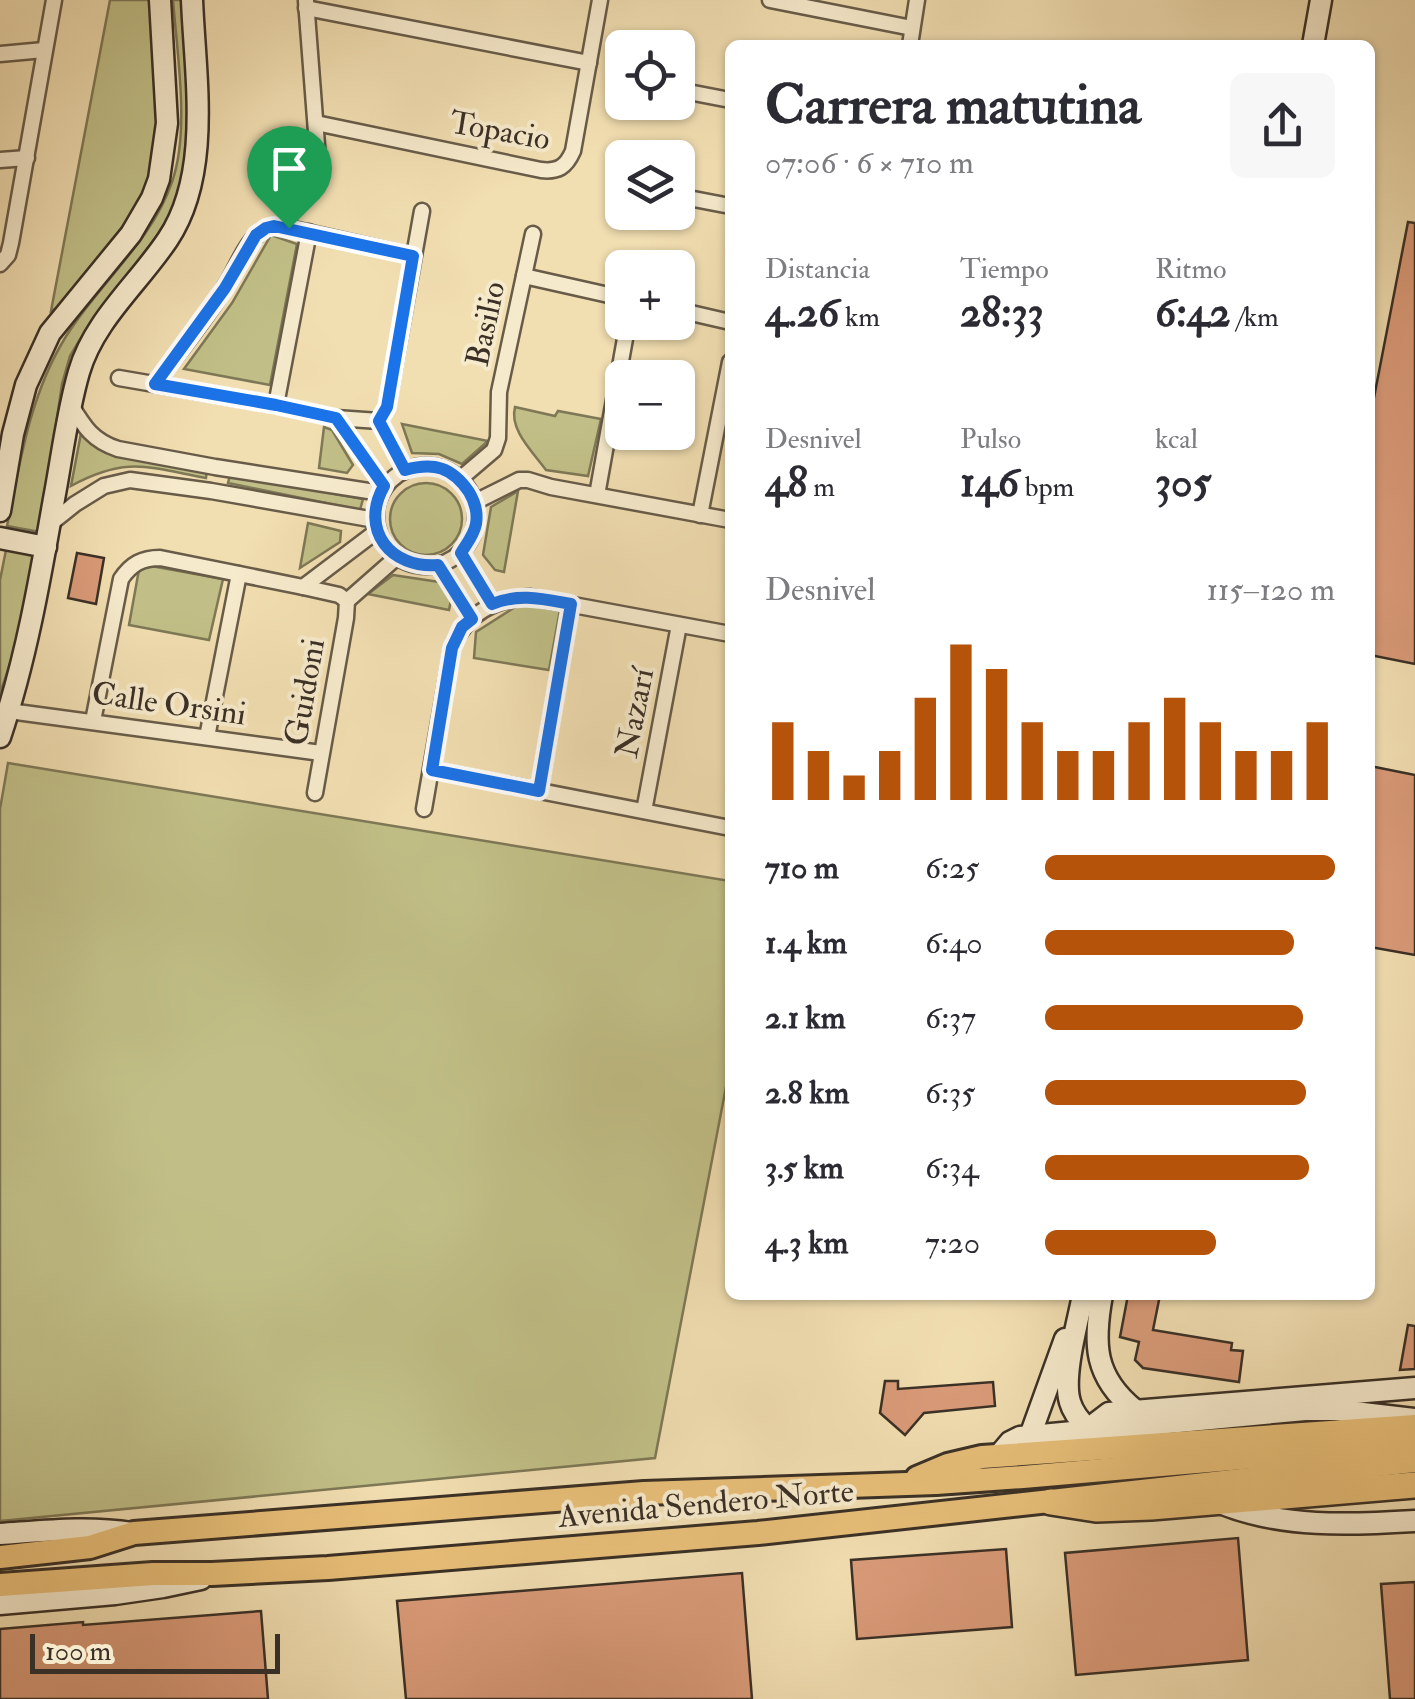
<!DOCTYPE html>
<html lang="es">
<meta charset="utf-8">
<style>
:root{--surface:#fff;--page:#f7f7f7;--text:#2b2b33;--muted:#7c7c81;--accent:#b45309}
body{margin:0;font-family:"IM FELL Double Pica",serif;background:var(--page);color:var(--text);height:100vh;display:flex;flex-direction:column;font-size:38px;white-space:nowrap}
*{box-sizing:border-box;margin:0}
p{font-size:32px;color:var(--muted)}
.icon{flex:none;width:55px;height:55px;fill:none;stroke:currentColor;stroke-width:2;stroke-linecap:round;stroke-linejoin:round}
.map{position:relative;flex:1;overflow:hidden}
.panel{position:absolute;left:725px;top:40px;width:650px;height:1260px;display:flex;flex-direction:column;background:var(--surface);border-radius:15px;box-shadow:0 2px 8px #0004}
.panel>*{flex:none}
.tools{position:absolute;left:605px;top:30px;display:grid;gap:20px}
.tools a{display:grid;place-items:center;width:90px;height:90px;border-radius:15px;background:var(--surface);box-shadow:0 2px 8px #0004;font-size:50px}
.scale{position:absolute;left:30px;bottom:25px;width:250px;box-sizing:border-box;padding-left:10px;border:5px solid #3a3026;border-top:0;font-size:28px;line-height:35px;white-space:nowrap;color:#3a3026;-webkit-text-stroke:8px #f6eacc;paint-order:stroke}
.pin{position:absolute;display:grid;place-items:center;width:85px;height:85px;color:#fff;margin:-102px -42px;border-radius:50% 50% 50% 0;rotate:-45deg;box-shadow:0 0 10px #0007}
.pin .icon{rotate:45deg}
.round{display:grid;place-items:center;flex:none;width:105px;height:105px;border-radius:15px;background:var(--page)}
.head{display:flex;align-items:center;justify-content:space-between;height:170px;padding:0 40px}
h1{font-size:55px;font-weight:700;line-height:75px}
.stats{display:grid;grid-template-columns:repeat(3,1fr);gap:15px;height:170px;padding:10px 40px}
.stats div{display:grid;align-content:center}
.stats b{font-size:42px;font-weight:700}
.stats small{font-size:28px;font-weight:400}
.stats p{font-size:28px}
.chart{height:280px;padding:20px 40px}
.chart p{display:flex;justify-content:space-between}
.chart svg{width:100%;height:180px;margin-top:10px;stroke:var(--accent);stroke-width:6}
ul{padding:0 40px;list-style:none;font-size:32px}
li{display:grid;grid-template-columns:160px 120px 1fr;align-items:center;height:75px}
li i{height:25px;border-radius:12px;background:var(--accent)}
.map>svg:first-child{display:block}
.green{fill:#c1bf87;stroke:#7e7856;stroke-width:2.5}
.building{fill:#d99a78;stroke:#3a3026;stroke-width:2.5}
.lines{fill:none;stroke-linecap:round;stroke-linejoin:round}
.street-casing{stroke:#685c49;stroke-width:19}
.secondary-casing{stroke:#3a3026;stroke-width:25}
.primary-casing{stroke:#3a3026;stroke-width:28}
.highway-casing{stroke:#3a3026;stroke-width:30}
.street{stroke:#f6eacc;stroke-width:14}
.secondary{stroke:#f6eacc;stroke-width:20}
.primary{stroke:#e8bf78;stroke-width:22}
.highway{stroke:#e8bf78;stroke-width:25}
.route-casing{stroke:#fff;stroke-width:20}
.route{stroke:#1a73e8;stroke-width:12}
.labels{text-anchor:middle;dominant-baseline:central;stroke-width:8;stroke-linejoin:round;paint-order:stroke}
.street-label{font-size:32px;fill:#3a3026;stroke:#f6eacc}
</style>
<div class="map">
<svg width="1415" height="1699" viewBox="0 0 1415 1699">
<rect width="100%" height="100%" fill="#f1deb1"/>
<filter id="stains"><feTurbulence type="fractalNoise" baseFrequency=".002" numOctaves="4"/><feColorMatrix values="0 0 0 0 .2 0 0 0 0 .09 0 0 0 0 .02 0 0 0 .5 -.17"/></filter>
<radialGradient id="worn" r=".72"><stop offset=".6" stop-color="#630" stop-opacity="0"/><stop offset="1" stop-color="#630" stop-opacity=".3"/></radialGradient>
<!-- green -->
<g class="green">
<path d="M110,0H150C154,51 163,104 155,155C146,208 94,264 62,305L51,311Z"/>
<path d="M173,0H185L191,92L183,189L164,227L91,321L70,356L62,384L40,532L7,526C20,462 30,395 65,338C98,284 151,243 172,182C190,131 177,54 173,0Z"/>
<path d="M271,235L297,244L270,385L184,369L232,303Z"/>
<path d="M515,407L555,416L558,411L601,419L588,476L546,470C533,452 509,430 515,407Z"/>
<path d="M402,424L488,441L462,464L439,454L412,453Z"/>
<path d="M324,427L332,430L353,465L347,473L319,468Z"/>
<path d="M82,428L93,444L207,469L206,478C148,467 126,456 71,486Z"/>
<path d="M230,475L363,499L360,510L228,483Z"/>
<circle cx="426" cy="519" r="36"/>
<path d="M518,491L504,572L495,570L483,555L491,507Z"/>
<path d="M308,523L341,531L340,542L300,568Z"/>
<path d="M6,550L34,554L18,639L0,694V580Z"/>
<path d="M140,564L223,579L209,640L129,625Z"/>
<path d="M393,575L439,582L451,600L449,610L368,594Z"/>
<path d="M523,602L560,610L549,670L474,658L476,632Z"/>
<path d="M8,763L730,881V1066L655,1458L0,1521V809Z"/>
</g>
<!-- building -->
<g class="building">
<path d="M1408,222L1415,223V664L1370,655V418Z"/>
<path d="M77,553L104,558L96,604L68,598Z"/>
<path d="M1370,766L1415,775V955L1370,947Z"/>
<path d="M1128,1295H1160L1153,1330L1232,1343L1231,1350L1243,1351L1239,1382L1143,1368L1135,1360L1139,1342L1120,1337Z"/>
<path d="M1408,1325L1415,1326V1369L1400,1370Z"/>
<path d="M885,1381H898V1389L993,1382L995,1406L924,1413L905,1435L880,1413Z"/>
<path d="M1238,1538L1248,1660L1076,1675L1065,1553Z"/>
<path d="M1006,1549L1012,1627L857,1639L851,1560Z"/>
<path d="M742,1573L752,1699H406L397,1601Z"/>
<path d="M1415,1582V1699H1390L1381,1584Z"/>
<path d="M261,1611L268,1699H0V1629L83,1622V1625Z"/>
</g>
<g class="lines">
<!-- street casing -->
<g class="street-casing">
<g id="street">
<path d="M770,0L912,28"/>
<path d="M306,1L318,158"/>
<path d="M306,8L589,63"/>
<path d="M910,45L917,0"/>
<path d="M0,54L44,50"/>
<path d="M678,90L730,100"/>
<path d="M316,123L541,170C558,172 566,167 573,151L600,0"/>
<path d="M0,160L27,158"/>
<path d="M678,196L730,206"/>
<path d="M0,264L8,255L11,243L54,0"/>
<path d="M524,276L622,298"/>
<path d="M678,310L730,322"/>
<path d="M119,378L276,405L336,418L379,421"/>
<path d="M155,384C178,352 205,321 225,287C236,270 243,247 259,233C268,225 277,226 289,228L413,256"/>
<path d="M71,405C84,427 93,441 118,449L215,467L381,493"/>
<path d="M276,405L309,232"/>
<path d="M336,418L384,486"/>
<path d="M379,421L387,407L422,211"/>
<path d="M379,421L405,470"/>
<circle cx="426" cy="516" r="50"/>
<path d="M460,479L494,450L498,438L499,392L533,234"/>
<path d="M597,495L628,322"/>
<path d="M475,502L519,480H528L551,487L730,520"/>
<path d="M700,515L730,362"/>
<path d="M50,524L75,504L104,486L130,480L211,491L375,520"/>
<path d="M461,553L492,605"/>
<path d="M438,565L472,619"/>
<path d="M303,587L377,531"/>
<path d="M347,601L397,557"/>
<path d="M9,711L321,753"/>
<path d="M93,721L121,579C131,564 142,558 160,558L303,587L339,595L347,601"/>
<path d="M207,737L239,574"/>
<path d="M432,770L730,828"/>
<path d="M539,791L571,604"/>
<path d="M315,793L346,618L347,601"/>
<path d="M424,809L452,648C465,614 496,598 530,597L730,634"/>
<path d="M644,811L679,625"/>
</g>
</g>
<!-- secondary casing -->
<g class="secondary-casing">
<g id="secondary">
<path d="M1313,45L1321,0"/>
<path d="M0,511L13,434L26,385L50,333L131,234L152,198L159,179L167,123L160,0"/>
<path d="M0,538L46,547"/>
<path d="M0,737C26,660 40,579 54,499C62,457 67,413 79,372C94,320 139,283 168,239C212,173 195,76 192,0"/>
<path d="M1083,1295C1078,1322 1062,1376 1070,1402C1073,1413 1080,1421 1088,1429L1109,1413L1415,1388"/>
<path d="M1102,1295C1093,1344 1094,1377 1135,1410"/>
<path d="M1030,1436L1065,1339"/>
<path d="M999,1455L1010,1442L1020,1437L1305,1410H1337L1415,1419"/>
<path d="M1220,1503C1281,1528 1350,1525 1415,1521"/>
<path d="M0,1534C45,1531 87,1526 132,1533"/>
<path d="M0,1604L115,1594L163,1587L201,1579"/>
</g>
</g>
<!-- primary casing -->
<g class="primary-casing">
<g id="primary">
<path d="M917,1478L948,1465L982,1457L1415,1426"/>
<path d="M0,1557L90,1547L134,1533L644,1493L936,1483L1023,1477L1415,1443"/>
<path d="M0,1585L153,1574H212L328,1568L758,1533L1415,1461"/>
</g>
</g>
<!-- highway casing -->
<g class="highway-casing">
<path id="highway" d="M1051,1502L1096,1509L1151,1507L1415,1485"/>
</g>
<!-- street -->
<use href="#street" class="street"/>
<!-- secondary -->
<use href="#secondary" class="secondary"/>
<!-- primary -->
<use href="#primary" class="primary"/>
<!-- highway -->
<use href="#highway" class="highway"/>
</g>
<g class="lines">
<!-- route casing -->
<g class="route-casing">
<path id="route" d="M274,226L413,256L387,407L379,421L405,470C434,462 452,467 469,492C475,502 478,512 476,524C474,535 467,543 461,553L492,604C519,593 543,599 571,604L539,791L432,770L452,648L462,627L472,619L438,565C391,569 359,530 384,486L336,418L276,405L155,384L225,288L256,235L266,228Z"/>
</g>
<!-- route -->
<use href="#route" class="route"/>
</g>
<g class="labels">
<!-- street labels -->
<g class="street-label">
<text transform="translate(500 131) rotate(10)">Topacio</text>
<text transform="translate(486 324) rotate(-78)">Basilio</text>
<text transform="translate(305 692) rotate(-80)">Guidoni</text>
<text transform="translate(169 704) rotate(8)">Calle Orsini</text>
<text transform="translate(635 713) rotate(-79)">Nazarí</text>
<text transform="translate(706 1504) rotate(-5)">Avenida Sendero Norte</text>
</g>
</g>
<rect width="100%" height="100%" filter="url(#stains)"/>
<rect width="100%" height="100%" fill="url(#worn)"/>
</svg>
<div class="tools">
<a><svg class="icon" aria-label="locate" viewBox="0 0 24 24"><circle cx="12" cy="12" r="6"/><path d="M12 2v4M12 18v4M2 12h4M18 12h4"/></svg></a>
<a><svg class="icon" aria-label="layers" viewBox="0 0 24 24"><path d="M12 4l9 5-9 5-9-5zM3 14l9 5 9-5"/></svg></a>
<a>+</a>
<a>−</a>
</div>
<div class="scale">100 m</div>
<div class="pin" style="left:289px;top:228px;background:#1e9e55"><svg class="icon" aria-label="arrive" viewBox="0 0 24 24"><path d="M6 21V4h12l-3 4 3 4H6"/></svg></div>
<section class="panel">
<div class="head"><div><h1>Carrera matutina</h1><p>07:06 · 6 × 710 m</p></div><a class="round"><svg class="icon" aria-label="share" viewBox="0 0 24 24"><path d="M12 15V3M7 8l5-5 5 5M5 13v7h14v-7"/></svg></a></div>
<div class="stats">
<div><p>Distancia</p><b>4.26<small> km</small></b></div>
<div><p>Tiempo</p><b>28:33</b></div>
<div><p>Ritmo</p><b>6:42<small> /km</small></b></div>
</div>
<div class="stats">
<div><p>Desnivel</p><b>48<small> m</small></b></div>
<div><p>Pulso</p><b>146<small> bpm</small></b></div>
<div><p>kcal</p><b>305</b></div>
</div>
<div class="chart"><p><span>Desnivel</span>115–120 m</p>
<svg viewBox="0 0 160 44" preserveAspectRatio="none"><path d="M5 44V25M15 44V32M25 44V38M35 44V32M45 44V19M55 44V6M65 44V12M75 44V25M85 44V32M95 44V32M105 44V25M115 44V19M125 44V25M135 44V32M145 44V32M155 44V25"/></svg>
</div>
<ul>
<li><b>710 m</b>6:25<i style="width:100%"></i></li>
<li><b>1.4 km</b>6:40<i style="width:86%"></i></li>
<li><b>2.1 km</b>6:37<i style="width:89%"></i></li>
<li><b>2.8 km</b>6:35<i style="width:90%"></i></li>
<li><b>3.5 km</b>6:34<i style="width:91%"></i></li>
<li><b>4.3 km</b>7:20<i style="width:59%"></i></li>
</ul>
</section>
</div>
